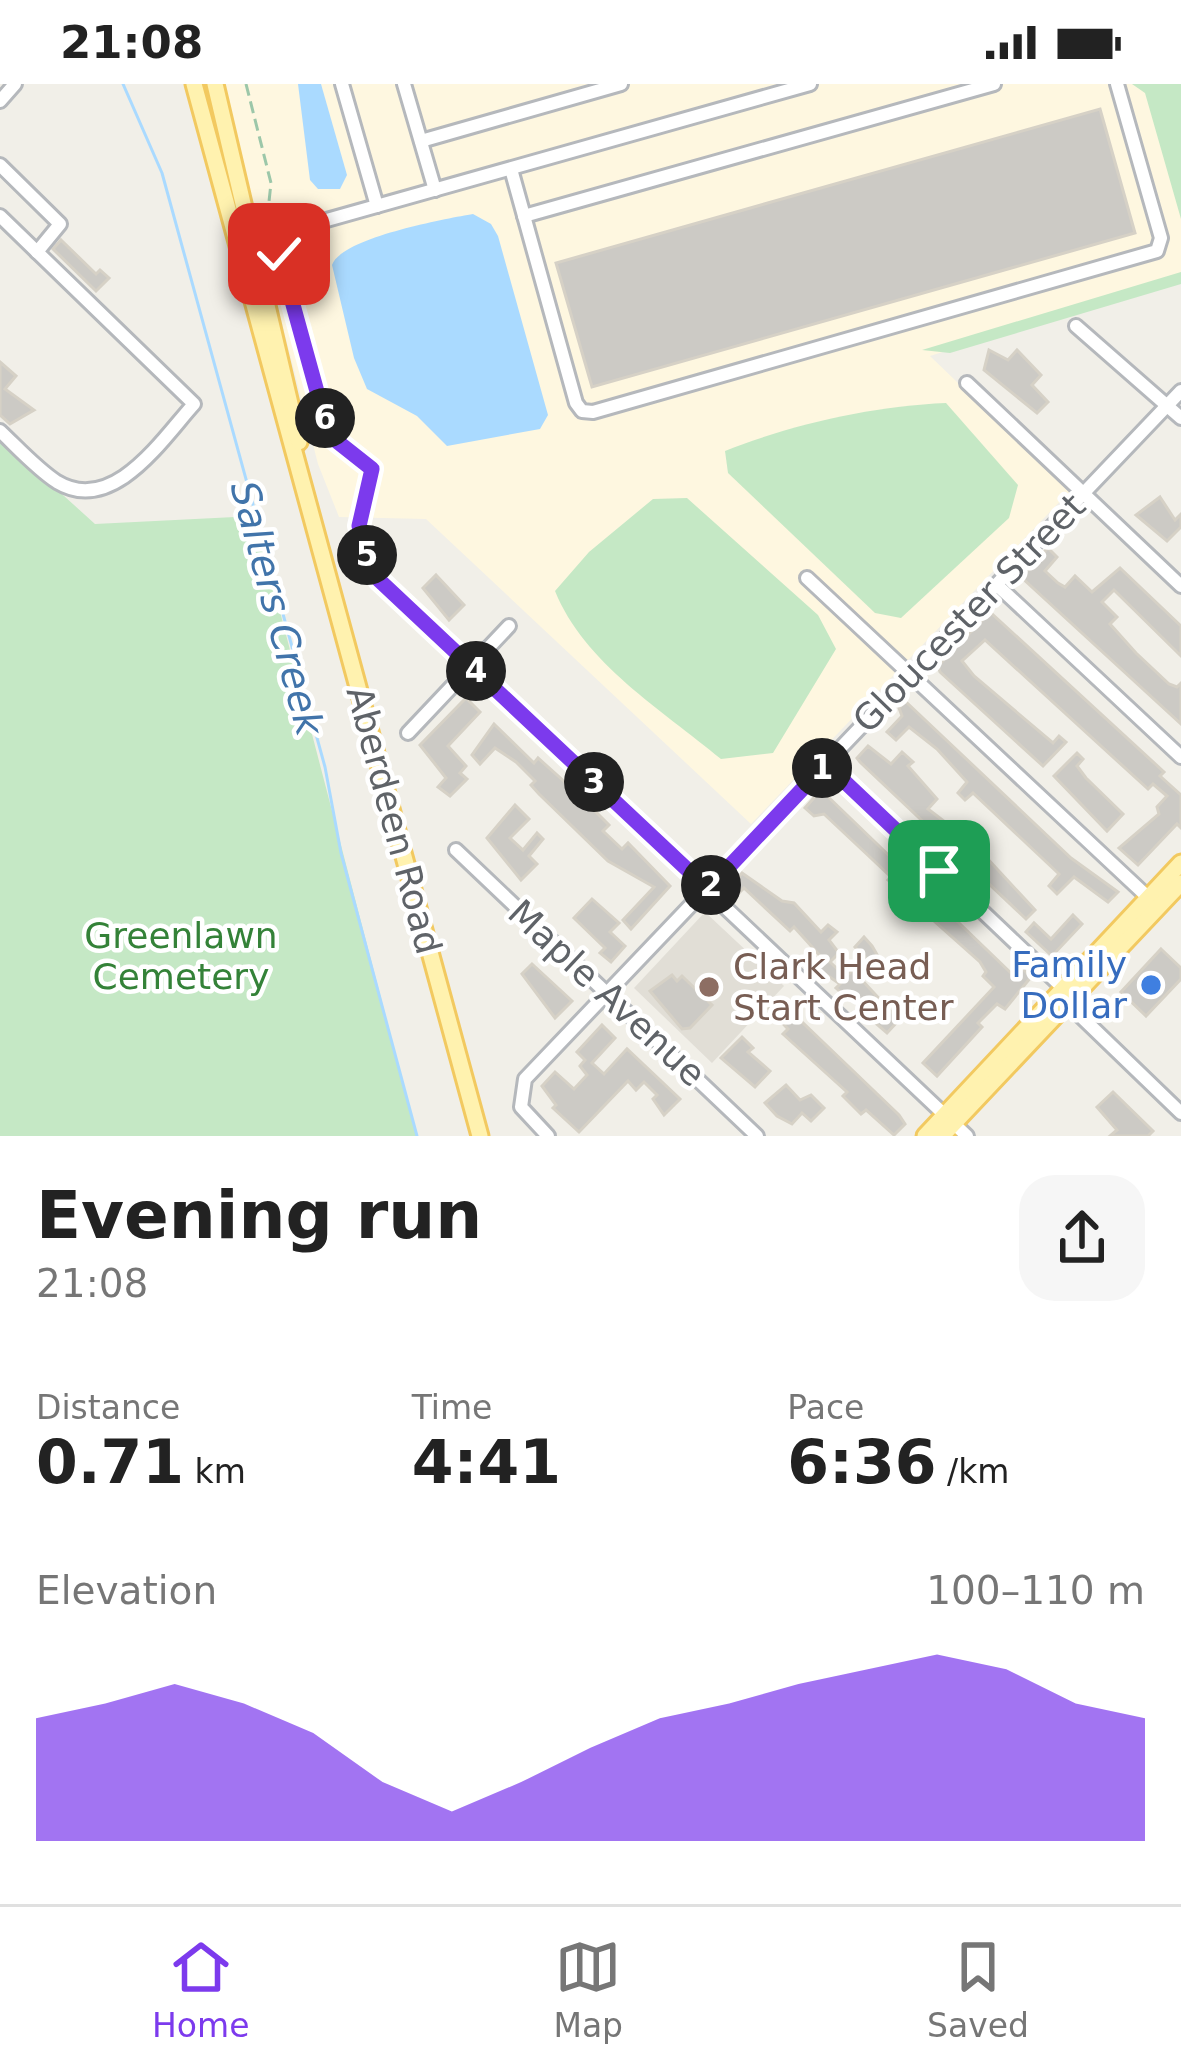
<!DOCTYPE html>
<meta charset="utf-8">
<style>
:root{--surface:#fff;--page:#f6f6f6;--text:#222;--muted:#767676;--line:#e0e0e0;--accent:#7c3aed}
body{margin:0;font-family:"DejaVu Sans",sans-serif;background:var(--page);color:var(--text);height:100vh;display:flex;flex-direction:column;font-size:45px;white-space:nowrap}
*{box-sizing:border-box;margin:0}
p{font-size:39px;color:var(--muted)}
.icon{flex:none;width:66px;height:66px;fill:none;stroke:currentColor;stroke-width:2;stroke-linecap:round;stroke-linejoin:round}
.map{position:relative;height:1052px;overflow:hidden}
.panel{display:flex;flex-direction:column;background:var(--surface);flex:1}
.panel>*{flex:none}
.pin{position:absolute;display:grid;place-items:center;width:102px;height:102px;color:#fff;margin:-51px;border-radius:24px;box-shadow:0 6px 18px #0006}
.km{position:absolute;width:60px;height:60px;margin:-30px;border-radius:50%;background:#222;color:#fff;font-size:33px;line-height:60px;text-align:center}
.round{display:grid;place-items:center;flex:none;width:126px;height:126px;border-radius:36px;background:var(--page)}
.headline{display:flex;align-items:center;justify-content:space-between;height:204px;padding:0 36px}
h1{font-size:66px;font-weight:700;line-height:90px}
.stats{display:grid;grid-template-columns:repeat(3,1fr);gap:18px;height:204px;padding:12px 36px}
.stats div{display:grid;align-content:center}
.stats b{font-size:60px;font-weight:700}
.stats small{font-size:33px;font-weight:400}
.stats p{font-size:33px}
.chart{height:336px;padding:24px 36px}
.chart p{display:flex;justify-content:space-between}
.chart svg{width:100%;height:216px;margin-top:12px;fill:var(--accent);opacity:.7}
.status{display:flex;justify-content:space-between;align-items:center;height:84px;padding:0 60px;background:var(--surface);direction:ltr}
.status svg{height:33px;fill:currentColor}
.tab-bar{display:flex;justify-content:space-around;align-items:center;height:168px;border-top:3px solid var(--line);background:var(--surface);font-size:33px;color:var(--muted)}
.tab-bar a{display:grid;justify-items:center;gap:6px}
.tab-bar .selected{color:var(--accent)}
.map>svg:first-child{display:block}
.commercial{fill:#fef7e0}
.education{fill:#e1ded6}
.green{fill:#c5e8c5}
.water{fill:#aadaff}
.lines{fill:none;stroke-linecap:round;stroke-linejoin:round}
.stream{stroke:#aadaff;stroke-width:3}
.building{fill:#cccac5;stroke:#d6d1c6;stroke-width:3}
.minor-casing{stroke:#b5b8bc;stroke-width:18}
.major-casing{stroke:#f2c960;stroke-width:21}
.path{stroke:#9cc7a9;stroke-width:3;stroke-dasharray:12 6;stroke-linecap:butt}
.minor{stroke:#fff;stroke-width:12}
.major{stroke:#fff2af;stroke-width:15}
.route-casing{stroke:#fff;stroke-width:24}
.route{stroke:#7c3aed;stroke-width:15}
.shop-dot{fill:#3f7fe0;stroke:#fff;stroke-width:4.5}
.education-dot{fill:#8d6e63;stroke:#fff;stroke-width:4.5}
.labels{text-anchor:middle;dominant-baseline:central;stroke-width:9;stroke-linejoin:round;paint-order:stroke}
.street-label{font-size:36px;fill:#5f6368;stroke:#fff}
.park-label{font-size:36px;fill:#348238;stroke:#fff}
.shop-label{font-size:36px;fill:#366cbe;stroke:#fff;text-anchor:end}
.education-label{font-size:36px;fill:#785e54;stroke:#fff;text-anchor:start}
.water-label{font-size:39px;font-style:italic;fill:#4174aa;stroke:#fff}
</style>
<div class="status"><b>21:08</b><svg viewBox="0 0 49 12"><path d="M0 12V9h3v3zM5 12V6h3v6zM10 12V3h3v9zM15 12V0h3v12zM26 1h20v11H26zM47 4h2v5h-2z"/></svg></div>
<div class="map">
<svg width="1181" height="1052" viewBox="0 0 1181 1052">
<rect width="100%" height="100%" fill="#f1efe8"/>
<!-- commercial -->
<path class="commercial" d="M221,0H1181V193L930,272L1070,407L751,740L426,435L339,433L318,380Z"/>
<!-- education -->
<path class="education" d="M705,828L784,902L712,979L634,904Z"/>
<!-- green -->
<g class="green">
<path d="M1132,0H1181V135L1145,9Z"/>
<path d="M1181,188V200L950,269L922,266Z"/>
<path d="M946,319L1018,401L1009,434L901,534L875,529L728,389L725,367C793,340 873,322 946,319Z"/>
<path d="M0,354L95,440L255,432L417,1052H0Z"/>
<path d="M687,414L818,531L836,565L773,669L721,675C662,626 584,579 555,507L589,468L653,415Z"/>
</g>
<!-- water -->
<g class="water">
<path d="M298,0H321L347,91L340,105H318L310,96Z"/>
<path d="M473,130L491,140L498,152L548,331L540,345L447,362L417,332L367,305L354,274L332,181C341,154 444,135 473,130Z"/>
</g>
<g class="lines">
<!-- stream -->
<path class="stream" d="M123,0L162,89L325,683L341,769L417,1052"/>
</g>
<!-- building -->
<g class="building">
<path d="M1100,25L1135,149L592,303L556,179Z"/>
<path d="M61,156L96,190L100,186L109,194L96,207L53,165Z"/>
<path d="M989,266L1008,276L1017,266L1041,291L1032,301L1048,318L1037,329L984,286Z"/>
<path d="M0,278L16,292L5,305L34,326L10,340L0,331Z"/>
<path d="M1160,413L1175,436L1181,430V443L1167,457L1136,431Z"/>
<path d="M1048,464L1057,473L1045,487L1058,499L1065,503L1075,492L1092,508L1120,484L1181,542V572L1114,506L1102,518L1117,533L1110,540L1136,569L1169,600L1177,603L1181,599V640L1021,493Z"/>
<path d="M436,491L464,521L449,536L423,504Z"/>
<path d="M990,528L1164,688L1160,692L1181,711V744L1177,740L1138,781L1119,764L1159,730L1157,723L1167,712L1153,700L1148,705L985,556L962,577L974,592L1053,659L1059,652L1066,658L1043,682L940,588L938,582Z"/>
<path d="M466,614L480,628L448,662L466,682L460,689L467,695L450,712L438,703L446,694L420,661Z"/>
<path d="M905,617L1071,774L1118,808L1108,818L1074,793L1057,810L1049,802L1059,790L973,709L965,716L958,709L967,698L937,665L909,643L896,656L887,648L902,632L899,624Z"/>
<path d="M494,640L534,679L538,674L576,708L609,741L603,747L622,765L628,759L670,802L631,845L623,836L654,803L608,777L539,710L531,701L535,697L516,678L495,664L480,680L472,671Z"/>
<path d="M868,662L891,680L902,668L913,678L908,682L937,715L928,725L974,760L1035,826L1026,835L860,678L857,674Z"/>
<path d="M1077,669L1083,675L1077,682L1086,694L1123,730L1107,747L1054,692Z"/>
<path d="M821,706L1013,891L1021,883L1031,893L1005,925L997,920L978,939L982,943L937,992L923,979L994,903L983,892L986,888L980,878L888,796L891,793L873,776L824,730L814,732L805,724Z"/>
<path d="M515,721L529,735L510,754L523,766L537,749L543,755L529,772L537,780L521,796L487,754Z"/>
<path d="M742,789L782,817L794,819L821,848L828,841L837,848L829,856L839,869L830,878L846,893L865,873L855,863L864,853L872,862L879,874L860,894L899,936L887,949L873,937L874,928L851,908L846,913L836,904L840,900L815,883L823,875L794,843L790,847L744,804L738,810L730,803Z"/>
<path d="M592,815L619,839L610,848L625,862L611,878L600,869L605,864L574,834Z"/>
<path d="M1073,831L1082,840L1052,872L1026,848L1034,839L1051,855Z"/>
<path d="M1161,865L1181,884V895L1146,932L1121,908Z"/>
<path d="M532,880L572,917L555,934L522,890Z"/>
<path d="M672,891L677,897L682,892L712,921L690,944L682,945L650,907Z"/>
<path d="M778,915L899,1031L905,1040L894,1051L866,1026L861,1030L843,1012L847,1008L783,950L788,945L769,925Z"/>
<path d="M602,941L615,954L592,979L604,990L627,965L680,1015L664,1031L653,1015L657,1011L644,998L636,1006L628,997L579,1048L553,1024L556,1021L542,1002L555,988L574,1005L587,991L580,982L585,976L577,968Z"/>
<path d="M742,953L753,964L748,968L770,987L755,1003L721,974Z"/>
<path d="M786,1001L800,1016L811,1011L824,1024L811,1037L802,1029L792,1040L777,1032L765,1019Z"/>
<path d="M1113,1008L1153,1047L1148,1052H1110L1117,1046L1097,1023Z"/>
</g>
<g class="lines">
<!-- minor casing -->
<g class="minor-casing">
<g id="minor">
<path d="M342,0L377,122"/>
<path d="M404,0L435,106"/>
<path d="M0,17L15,0"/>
<path d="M421,57L621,0"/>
<path d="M0,81L60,140L37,168"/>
<path d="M511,85L576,319L582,327L593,328L1157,167L1161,154L1117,0"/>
<path d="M0,132L194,320C163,354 113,432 57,398C37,385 18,364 0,347"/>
<path d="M524,132L994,0"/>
<path d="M245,159L810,0"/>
<path d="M1076,242L1181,334"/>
<path d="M967,299L1181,502"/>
<path d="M372,385L358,436L379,496L967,1052"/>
<path d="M807,494L1153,818"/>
<path d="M997,501L1181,673"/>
<path d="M408,649L509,542"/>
<path d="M826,679L1063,904L1067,919L1181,1029"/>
<path d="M456,766L757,1052"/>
<path d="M548,1052L521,1023L525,995L1181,307"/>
</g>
</g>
<!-- major casing -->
<g class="major-casing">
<g id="major">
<path d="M194,0L480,1052"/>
<path d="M215,0L299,358"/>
<path d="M925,1052L1181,779"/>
<path d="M942,1052L1181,799"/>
</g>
</g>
<!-- path -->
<g class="path">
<path d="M246,0L271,99L267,136"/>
<path d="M279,170L330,351L361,377"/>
</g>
<!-- minor -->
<use href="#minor" class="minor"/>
<!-- major -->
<use href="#major" class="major"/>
</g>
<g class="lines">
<!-- route casing -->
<g class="route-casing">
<path id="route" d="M279,170L329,351L372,385L359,442L379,496L708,805L826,680L939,787"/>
</g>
<!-- route -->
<use href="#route" class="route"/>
</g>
<!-- markers -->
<circle class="shop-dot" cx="1151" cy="901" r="12"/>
<circle class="education-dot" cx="709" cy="903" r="12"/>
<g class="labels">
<!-- street labels -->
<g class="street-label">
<text transform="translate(969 529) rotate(-46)">Gloucester Street</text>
<text transform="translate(394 736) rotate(75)">Aberdeen Road</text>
<text transform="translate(607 909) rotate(43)">Maple Avenue</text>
</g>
<!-- park labels -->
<g class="park-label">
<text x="181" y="851">Greenlawn<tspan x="181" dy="41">Cemetery</tspan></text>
</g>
<!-- shop labels -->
<g class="shop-label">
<text x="1127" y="880">Family<tspan x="1127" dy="41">Dollar</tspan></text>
</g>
<!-- education labels -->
<g class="education-label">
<text x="733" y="882">Clark Head<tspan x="733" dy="41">Start Center</tspan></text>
</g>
<!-- water labels -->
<g class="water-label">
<text transform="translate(277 524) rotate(75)">Salters Creek</text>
</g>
</g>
</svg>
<div class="pin" style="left:939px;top:787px;background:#1e9e55"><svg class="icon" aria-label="arrive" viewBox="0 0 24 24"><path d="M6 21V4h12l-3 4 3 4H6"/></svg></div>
<div class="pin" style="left:279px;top:170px;background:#d93025"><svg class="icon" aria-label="check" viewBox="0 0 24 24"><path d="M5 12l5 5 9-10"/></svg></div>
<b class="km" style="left:822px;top:684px">1</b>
<b class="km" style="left:711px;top:801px">2</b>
<b class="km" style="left:594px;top:698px">3</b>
<b class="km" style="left:476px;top:587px">4</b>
<b class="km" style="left:367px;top:471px">5</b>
<b class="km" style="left:325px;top:334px">6</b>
</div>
<section class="panel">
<div class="headline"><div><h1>Evening run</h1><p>21:08</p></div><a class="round"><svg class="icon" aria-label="share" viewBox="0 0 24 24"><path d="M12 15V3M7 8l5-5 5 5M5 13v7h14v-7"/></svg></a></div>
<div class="stats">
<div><p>Distance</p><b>0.71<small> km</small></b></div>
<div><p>Time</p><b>4:41</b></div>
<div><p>Pace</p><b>6:36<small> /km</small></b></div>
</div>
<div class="chart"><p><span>Elevation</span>100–110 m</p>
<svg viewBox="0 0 160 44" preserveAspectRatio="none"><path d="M0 44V19L10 16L20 12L30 16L40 22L50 32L60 38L70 32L80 25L90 19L100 16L110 12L120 9L130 6L140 9L150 16L160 19V44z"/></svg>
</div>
</section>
<nav class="tab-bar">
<a class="selected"><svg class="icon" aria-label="home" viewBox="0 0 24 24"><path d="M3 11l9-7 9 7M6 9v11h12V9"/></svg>Home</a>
<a><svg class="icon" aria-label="map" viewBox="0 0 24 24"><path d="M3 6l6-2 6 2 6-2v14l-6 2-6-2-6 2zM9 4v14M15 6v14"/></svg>Map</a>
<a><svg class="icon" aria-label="saved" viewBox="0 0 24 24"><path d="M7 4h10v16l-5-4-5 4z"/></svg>Saved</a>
</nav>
